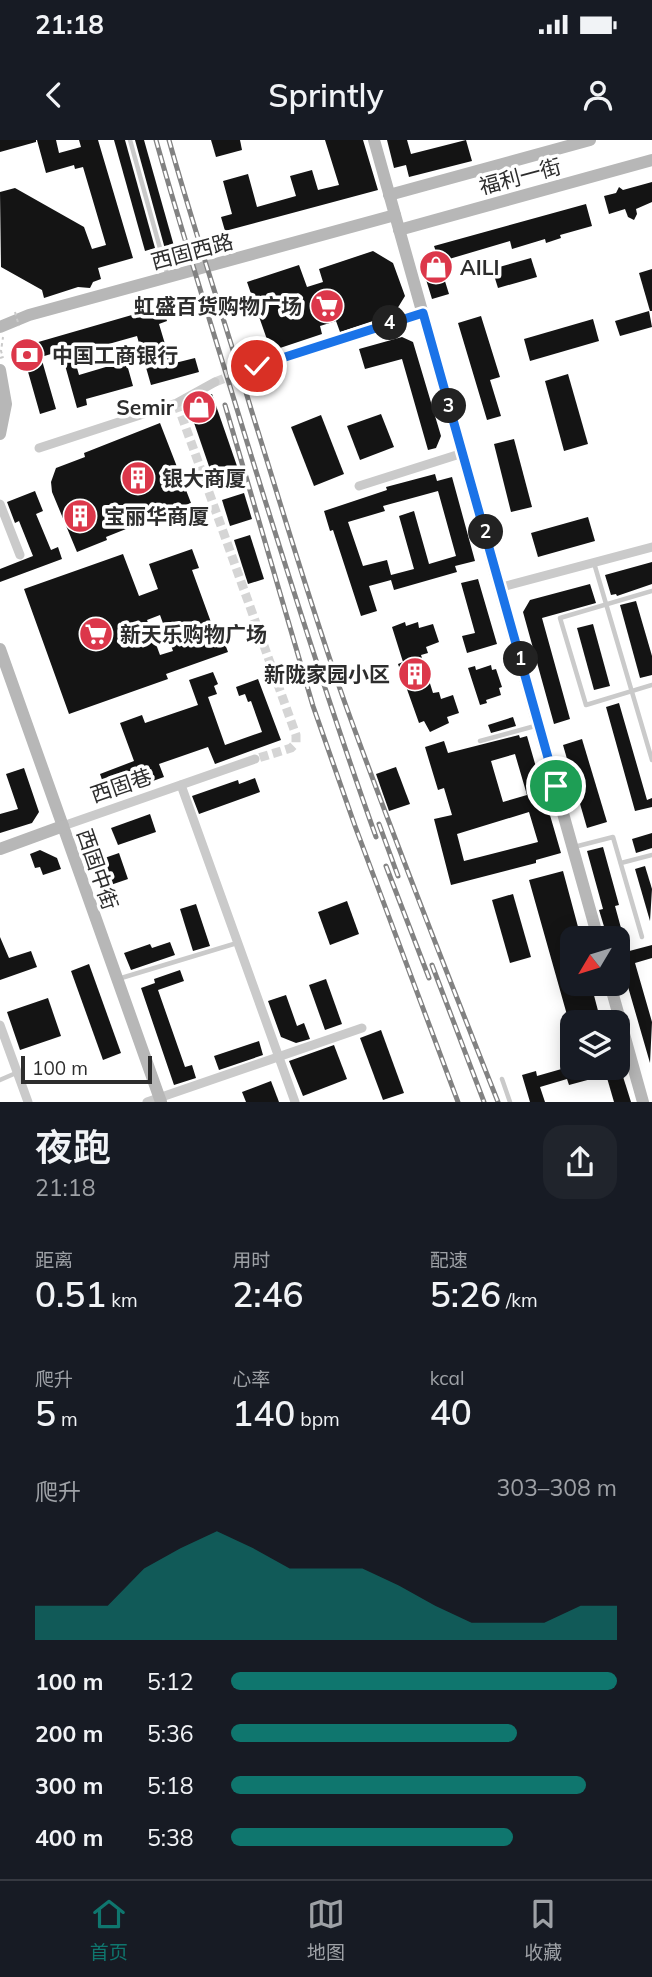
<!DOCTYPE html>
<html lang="zh">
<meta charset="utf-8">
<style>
:root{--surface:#171b24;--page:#20242c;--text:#f1f3f6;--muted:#9ea1a6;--line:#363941;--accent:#0f766e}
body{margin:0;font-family:Mulish,"Noto Sans SC",sans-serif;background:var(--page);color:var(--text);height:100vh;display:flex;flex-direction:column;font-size:26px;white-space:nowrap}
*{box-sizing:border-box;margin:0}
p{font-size:23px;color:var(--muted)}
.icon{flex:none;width:38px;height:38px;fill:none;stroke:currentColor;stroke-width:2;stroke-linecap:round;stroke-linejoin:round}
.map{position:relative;height:962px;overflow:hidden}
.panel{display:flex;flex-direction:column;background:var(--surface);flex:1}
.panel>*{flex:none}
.needle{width:46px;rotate:232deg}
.controls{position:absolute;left:560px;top:786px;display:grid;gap:14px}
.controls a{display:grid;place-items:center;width:70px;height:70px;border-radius:14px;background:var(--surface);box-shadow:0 4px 18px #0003;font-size:35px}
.scale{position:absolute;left:21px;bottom:18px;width:131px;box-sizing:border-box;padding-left:7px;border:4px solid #2d2d2d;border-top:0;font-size:19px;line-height:24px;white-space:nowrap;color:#2d2d2d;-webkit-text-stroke:5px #fff;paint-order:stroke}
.pin{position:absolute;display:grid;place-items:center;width:60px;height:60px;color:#fff;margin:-30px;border:4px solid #fff;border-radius:50%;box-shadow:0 2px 7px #0007}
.km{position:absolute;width:35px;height:35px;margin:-18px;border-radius:50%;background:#222;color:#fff;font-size:19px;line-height:35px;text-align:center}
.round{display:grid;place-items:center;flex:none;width:74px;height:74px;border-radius:21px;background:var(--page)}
.summary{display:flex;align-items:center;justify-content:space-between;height:119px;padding:0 35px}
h1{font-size:38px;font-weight:600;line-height:52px}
.metrics{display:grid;grid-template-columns:repeat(3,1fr);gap:10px;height:119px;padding:7px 35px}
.metrics div{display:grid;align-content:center}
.metrics b{font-size:35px;font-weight:600}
.metrics small{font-size:19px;font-weight:400}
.metrics p{font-size:19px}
.chart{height:196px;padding:14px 35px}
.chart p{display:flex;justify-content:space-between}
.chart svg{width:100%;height:126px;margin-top:7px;fill:var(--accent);opacity:.7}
ul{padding:0 35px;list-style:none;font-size:23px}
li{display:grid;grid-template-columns:112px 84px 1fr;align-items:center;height:52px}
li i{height:18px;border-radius:9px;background:var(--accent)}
.status{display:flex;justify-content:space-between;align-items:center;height:49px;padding:0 35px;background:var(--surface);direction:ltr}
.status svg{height:19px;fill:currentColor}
header{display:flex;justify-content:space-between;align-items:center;height:91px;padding:0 35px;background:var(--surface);font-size:32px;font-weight:600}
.dock{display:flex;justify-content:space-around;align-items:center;height:98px;border-top:2px solid var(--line);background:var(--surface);font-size:19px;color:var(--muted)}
.dock a{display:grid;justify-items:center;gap:4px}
.dock .current{color:var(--accent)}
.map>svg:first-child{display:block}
.building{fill:#141414;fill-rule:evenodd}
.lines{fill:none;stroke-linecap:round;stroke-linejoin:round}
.street-tunnel{stroke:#d5d5d5;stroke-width:9;stroke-dasharray:9 4.5;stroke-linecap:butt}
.path{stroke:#cacaca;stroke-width:2;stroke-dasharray:3.5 3.5;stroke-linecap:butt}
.lane{stroke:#cacaca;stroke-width:4.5}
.street{stroke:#cacaca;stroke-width:9}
.secondary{stroke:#b7b7b7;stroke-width:12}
.rail-casing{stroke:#828282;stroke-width:5}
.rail{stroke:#fff;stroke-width:2.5;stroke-dasharray:8;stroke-linecap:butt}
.path-bridge{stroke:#cacaca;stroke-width:2;stroke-dasharray:3.5 3.5;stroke-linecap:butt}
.route-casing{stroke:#fff;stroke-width:14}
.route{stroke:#1a73e8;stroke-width:9}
.labels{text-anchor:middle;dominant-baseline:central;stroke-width:7;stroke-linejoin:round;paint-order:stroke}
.street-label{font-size:21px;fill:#2d2d2d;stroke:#fff}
.poi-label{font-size:21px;font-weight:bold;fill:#2d2d2d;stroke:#fff;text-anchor:start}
</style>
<div class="status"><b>21:18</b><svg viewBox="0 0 49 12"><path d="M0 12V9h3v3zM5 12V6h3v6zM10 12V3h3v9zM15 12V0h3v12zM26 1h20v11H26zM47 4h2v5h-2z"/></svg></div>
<header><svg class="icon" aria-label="back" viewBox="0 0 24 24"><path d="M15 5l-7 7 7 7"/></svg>Sprintly<svg class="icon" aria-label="person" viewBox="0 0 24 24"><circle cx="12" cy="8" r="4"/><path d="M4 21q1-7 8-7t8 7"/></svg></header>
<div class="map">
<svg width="652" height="962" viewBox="0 0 652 962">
<rect width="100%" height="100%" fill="#fff"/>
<!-- building -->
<g class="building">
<path d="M0,0H36V2L0,12Z"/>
<path d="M37,0H56L59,13L81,7L79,0H98L133,118L98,128L101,139L93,142L90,148L78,147L44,158L42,150L1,127L0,52L15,48L84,87L92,109L106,105L83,27L75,29L74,25L46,33Z"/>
<path d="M114,0H125L155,108L145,111Z"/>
<path d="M135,0H144L174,106L165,109Z"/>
<path d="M211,0H240L242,10L216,17Z"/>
<path d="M325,0H363L378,50L225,91L221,77L232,74L223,41L248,34L257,67L296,56L290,36L312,30L318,50L339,45Z"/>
<path d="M387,0H407L411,14L466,0L472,21L409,37L406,25L394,28Z"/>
<path d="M652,42V62L636,69L637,74L634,80L628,77L625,69L609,74L604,56L616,53L619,47L623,50Z"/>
<path d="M586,64L592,86L560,95L561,98L546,103L545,99L512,109L510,101L439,122L449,154L432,159L420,120L437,115L434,106Z"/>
<path d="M373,111L393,123L405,156L394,174L340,192L336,181L320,186L322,194L271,211L247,142L299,125L307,147L323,142L319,129Z"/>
<path d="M531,118L537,137L498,148L492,129Z"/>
<path d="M652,129V171H650L639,133Z"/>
<path d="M163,166L167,181L159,184L171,224L195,218L199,232L151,245L137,196L73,214L79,235L126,221L133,246L86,259L87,265L77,268L61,211L41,217L56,269L40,274L21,207Z"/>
<path d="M649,171L652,187L620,196L615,181Z"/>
<path d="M481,176L500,237L490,240L501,276L487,280L458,183Z"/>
<path d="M593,179L599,201L530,221L524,199Z"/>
<path d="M402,197L413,202L441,296L436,308L428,310L402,219L365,229L359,209Z"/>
<path d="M568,234L588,304L564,311L545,241Z"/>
<path d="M212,254L237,326L212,335L191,274L199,259Z"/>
<path d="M381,274L394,307L360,320L347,286Z"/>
<path d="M321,275L344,334L314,346L291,287Z"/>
<path d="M160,283L191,363L106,397L107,400L77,412L52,352L51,342L56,328L85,317L84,313Z"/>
<path d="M514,299L532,367L511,372L494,304Z"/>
<path d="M435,334L437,341L452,337L475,421L455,426L457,432L394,450L391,440L369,446L377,471L361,476L333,390L330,391L324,371L387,350L386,347ZM438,351L456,416L429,424L414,371L399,376L414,429L391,435L387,420L363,426L348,382L385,371L383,366Z"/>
<path d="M35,351L43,371L36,374L51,410L58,407L62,419L0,442V429L33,416L19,381L15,383L7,362Z"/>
<path d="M244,353L252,379L230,386L222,360Z"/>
<path d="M588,377L595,401L538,417L531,393Z"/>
<path d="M250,395L264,439L248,444L234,400Z"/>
<path d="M192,409L199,428L192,430L216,496L221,493L228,512L166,534L168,539L69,574L24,449L123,414L139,456L158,449L149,424ZM160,475L173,511L160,515L147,480Z"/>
<path d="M652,422V444L617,456L616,454L611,455L605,435Z"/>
<path d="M478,439L497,504L467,513L462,496L475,493L461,443Z"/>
<path d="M590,444L596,463L542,478L570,579L554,584L523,472L530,460Z"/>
<path d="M636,461L652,516V535L640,538L620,465Z"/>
<path d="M405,482L406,486L418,482L419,488L433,484L439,502L426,507L428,513L421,515L433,553L439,552L441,559L453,555L459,573L447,577L449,583L430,592L424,581L419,583L398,524L403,522L392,487Z"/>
<path d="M593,484L610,546L594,550L577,488Z"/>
<path d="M491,525L492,530L496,529L502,547L499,548L501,555L486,560L487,563L480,565L468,528L475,526L476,530Z"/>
<path d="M213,532L218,544L214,546L217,554L208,557L225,605L262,592L251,561L248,562L245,554L239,556L236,547L258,539L281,600L215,624L208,607L159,624L164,637L108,657L100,634L134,621L120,583L142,575L145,583L198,565L189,540Z"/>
<path d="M619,563L647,660L652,658V667L635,671L606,567Z"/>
<path d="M513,577L516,586L491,593L488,585Z"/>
<path d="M519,595L520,598L527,596L561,713L536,720V723L451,745L434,679L452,675L444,648L438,650L425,607L444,601L448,613ZM515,614L527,655L503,662L491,621ZM529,672L538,702L464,721L457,694Z"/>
<path d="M582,599L607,682L587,688L563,605Z"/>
<path d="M396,627L410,664L389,671L376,634Z"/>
<path d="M24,628L39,672L32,683L0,693V674L18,669L6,634Z"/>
<path d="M255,638L260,652L199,674L192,656L238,640L239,644Z"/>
<path d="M150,674L156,692L118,705L111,688Z"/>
<path d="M652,693V708L636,713L632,699Z"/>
<path d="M603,707L619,765L615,766L621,788L606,793L599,770L603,769L587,711Z"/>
<path d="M40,710L57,718L61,729L43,735L40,727L35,728L30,714Z"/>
<path d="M119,713L128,739L99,749L90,723Z"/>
<path d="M645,726L652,749L650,781L635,729Z"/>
<path d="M563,731L581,798H572V844H591L601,882H569L529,740Z"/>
<path d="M513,754L531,817L510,823L492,760Z"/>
<path d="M347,761L359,794L330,805L318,772Z"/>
<path d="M196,764L210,806L193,811L180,769Z"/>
<path d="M0,797L9,818L31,811L37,827L0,840Z"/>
<path d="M170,802L175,815L131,830L124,813L150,804L152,808Z"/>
<path d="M652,805V818L635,823L652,882L650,923L622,826L618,828V814Z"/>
<path d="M89,824L121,913L103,920L71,831Z"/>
<path d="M180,830L184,841L158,850L185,927L192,925L196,938L174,945L141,848L155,843L154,839Z"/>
<path d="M326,839L342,884L325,890L309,845Z"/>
<path d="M286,855L297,886L304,883L310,899L296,903L281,897L268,861Z"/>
<path d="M48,858L61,896L20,910L7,872Z"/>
<path d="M381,890L404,953L383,960L360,898Z"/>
<path d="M259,901L263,915L219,930L214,916Z"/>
<path d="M334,905L347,939L303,956L289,921Z"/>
<path d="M572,926L604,928L606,935L569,945L567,939L540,947L545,962H530L522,935L536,931L537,936Z"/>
<path d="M618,927H620L631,962H614L605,931Z"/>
<path d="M271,941L279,962H246L242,952Z"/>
</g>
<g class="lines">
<!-- street-tunnel -->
<g class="street-tunnel">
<path d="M215,242L257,226"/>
<path d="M177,263L296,595V603L291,608L255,619"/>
</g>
<!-- path -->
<path class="path" d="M0,218L3,217L1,211L3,197"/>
<!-- lane -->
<g class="lane">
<path d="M130,0L168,137"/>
<path d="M594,423L652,620"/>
<path d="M652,451L560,478L586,565L652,545"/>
<path d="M480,601L535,586"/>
<path d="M574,707L613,697L642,797"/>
<path d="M621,723L652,715"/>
<path d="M118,839L237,803"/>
<path d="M502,939L510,962"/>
<path d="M0,940L16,933"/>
</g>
<!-- street -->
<g class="street">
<path d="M257,226L423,173"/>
<path d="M39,308L177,263L215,242"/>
<path d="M359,346L463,313"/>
<path d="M0,364L20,415"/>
<path d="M502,447L652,407"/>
<path d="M181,645L295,962"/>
<path d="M63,686L255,619"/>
<path d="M0,885L28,962"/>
<path d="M147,962L362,888"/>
</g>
<!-- secondary -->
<g class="secondary">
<path d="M374,0L598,798"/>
<path d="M389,55L590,0"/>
<path d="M399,90L652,20"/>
<path d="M0,187L29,175L395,75"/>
<path d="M0,230L6,264L0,294"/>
<path d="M0,509L161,962"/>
<path d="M0,709L63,686"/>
<path d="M610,844L643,962"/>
</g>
<!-- rail casing -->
<g class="rail-casing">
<g id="rail">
<path d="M156,0C183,97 214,193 243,289C285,426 328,562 376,697"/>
<path d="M169,0C194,90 224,179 251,269C282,368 311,468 346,566C394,699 446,831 498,962"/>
<path d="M225,265L313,566L355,686L458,962"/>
<path d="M379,684L398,736"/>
<path d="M386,726L429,838"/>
<path d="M432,825L484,962"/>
</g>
</g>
<!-- rail -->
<use href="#rail" class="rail"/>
<!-- path-bridge -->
<path class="path-bridge" d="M15,172L19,186"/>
</g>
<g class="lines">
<!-- route casing -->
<g class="route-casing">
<path id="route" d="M257,226L423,173L556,646"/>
</g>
<!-- route -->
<use href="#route" class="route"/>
</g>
<!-- icons -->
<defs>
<g id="shop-disc" transform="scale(1.75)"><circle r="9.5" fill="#dc374a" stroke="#fff"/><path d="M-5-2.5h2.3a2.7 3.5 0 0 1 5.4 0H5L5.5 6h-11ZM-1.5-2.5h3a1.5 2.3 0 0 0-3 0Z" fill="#fff"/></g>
<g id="supermarket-disc" transform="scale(1.75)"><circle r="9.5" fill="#dc374a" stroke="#fff"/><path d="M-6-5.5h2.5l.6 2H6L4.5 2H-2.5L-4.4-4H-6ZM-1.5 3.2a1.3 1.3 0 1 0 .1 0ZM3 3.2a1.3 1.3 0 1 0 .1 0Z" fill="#fff"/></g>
<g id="bank-disc" transform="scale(1.75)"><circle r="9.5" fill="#dc374a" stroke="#fff"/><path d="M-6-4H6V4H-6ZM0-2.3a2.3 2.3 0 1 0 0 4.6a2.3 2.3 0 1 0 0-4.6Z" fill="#fff"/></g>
<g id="building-disc" transform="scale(1.75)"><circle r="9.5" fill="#dc374a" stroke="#fff"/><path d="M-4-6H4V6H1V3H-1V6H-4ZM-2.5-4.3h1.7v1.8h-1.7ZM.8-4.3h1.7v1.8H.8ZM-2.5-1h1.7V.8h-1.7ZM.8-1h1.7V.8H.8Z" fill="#fff"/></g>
</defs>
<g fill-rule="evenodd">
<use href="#shop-disc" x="436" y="127"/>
<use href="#supermarket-disc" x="327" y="166"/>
<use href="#bank-disc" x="27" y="215"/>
<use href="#shop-disc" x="199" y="267"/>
<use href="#building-disc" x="138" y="338"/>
<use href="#building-disc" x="80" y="376"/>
<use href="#supermarket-disc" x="96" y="494"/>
<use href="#building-disc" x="415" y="534"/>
</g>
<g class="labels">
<!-- street labels -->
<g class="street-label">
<text transform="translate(520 36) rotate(-15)">福利一街</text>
<text transform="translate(192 111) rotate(-15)">西固西路</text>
<text transform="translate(121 645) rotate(-19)">西固巷</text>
<text transform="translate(98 729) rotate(71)">西固中街</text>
</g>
<!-- poi labels -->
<g class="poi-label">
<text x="460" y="127">AILI</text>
<text x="302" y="166" text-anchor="end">虹盛百货购物广场</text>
<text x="52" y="215">中国工商银行</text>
<text x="174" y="267" text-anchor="end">Semir</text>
<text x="162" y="338">银大商厦</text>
<text x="104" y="376">宝丽华商厦</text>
<text x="120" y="494">新天乐购物广场</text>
<text x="390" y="534" text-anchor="end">新陇家园小区</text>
</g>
</g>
</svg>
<div class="controls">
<a><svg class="needle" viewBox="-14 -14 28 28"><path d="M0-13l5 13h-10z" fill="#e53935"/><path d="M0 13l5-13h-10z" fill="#9ea1a6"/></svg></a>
<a><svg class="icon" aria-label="layers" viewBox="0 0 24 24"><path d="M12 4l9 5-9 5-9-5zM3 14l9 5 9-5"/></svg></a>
</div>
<div class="scale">100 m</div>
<div class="pin" style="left:556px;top:646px;background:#1e9e55"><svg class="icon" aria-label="arrive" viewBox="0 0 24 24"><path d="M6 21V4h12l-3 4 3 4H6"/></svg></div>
<div class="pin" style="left:257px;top:226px;background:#d93025"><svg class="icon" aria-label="check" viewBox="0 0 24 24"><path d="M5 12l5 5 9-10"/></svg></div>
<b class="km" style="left:521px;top:519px">1</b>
<b class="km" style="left:486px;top:392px">2</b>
<b class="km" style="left:449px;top:266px">3</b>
<b class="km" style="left:390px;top:183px">4</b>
</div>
<section class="panel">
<div class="summary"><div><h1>夜跑</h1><p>21:18</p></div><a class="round"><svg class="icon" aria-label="share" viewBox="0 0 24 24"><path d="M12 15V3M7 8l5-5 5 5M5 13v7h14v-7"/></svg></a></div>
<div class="metrics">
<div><p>距离</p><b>0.51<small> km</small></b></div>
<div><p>用时</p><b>2:46</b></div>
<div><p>配速</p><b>5:26<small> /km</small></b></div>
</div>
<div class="metrics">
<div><p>爬升</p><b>5<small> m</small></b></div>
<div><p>心率</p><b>140<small> bpm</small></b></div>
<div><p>kcal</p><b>40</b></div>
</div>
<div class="chart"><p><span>爬升</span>303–308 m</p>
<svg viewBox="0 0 160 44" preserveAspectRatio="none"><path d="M0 44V32L10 32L20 32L30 19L40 12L50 6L60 12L70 19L80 19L90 19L100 25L110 32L120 38L130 38L140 38L150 32L160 32V44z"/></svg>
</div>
<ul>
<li><b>100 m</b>5:12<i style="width:100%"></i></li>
<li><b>200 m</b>5:36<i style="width:74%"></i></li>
<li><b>300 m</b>5:18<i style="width:92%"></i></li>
<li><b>400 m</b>5:38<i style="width:73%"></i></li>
</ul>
</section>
<nav class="dock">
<a class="current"><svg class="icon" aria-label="home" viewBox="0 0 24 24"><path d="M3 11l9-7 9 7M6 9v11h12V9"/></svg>首页</a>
<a><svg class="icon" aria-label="map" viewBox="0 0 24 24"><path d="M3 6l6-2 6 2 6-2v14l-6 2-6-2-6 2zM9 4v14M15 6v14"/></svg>地图</a>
<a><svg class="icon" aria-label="saved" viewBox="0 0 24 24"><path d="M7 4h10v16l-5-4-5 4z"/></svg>收藏</a>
</nav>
